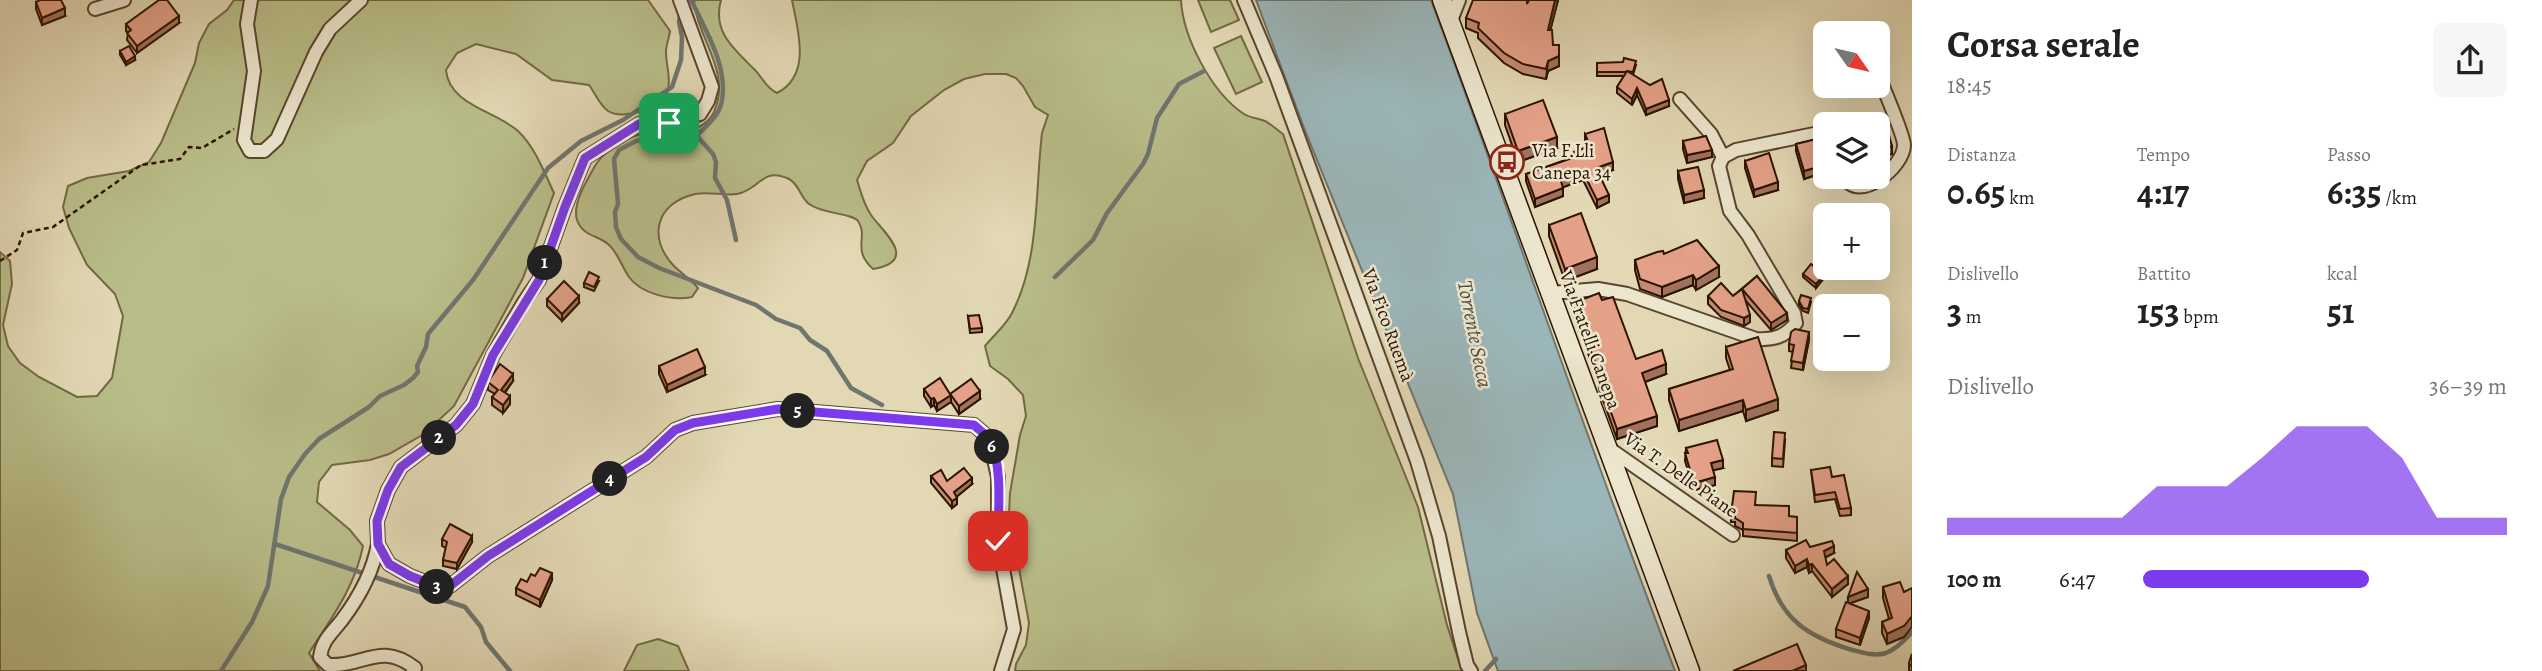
<!DOCTYPE html>
<html lang="it">
<meta charset="utf-8">
<style>
:root{--surface:#fff;--page:#f6f6f6;--text:#222;--muted:#767676;--accent:#7c3aed}
body{margin:0;font-family:Alegreya,serif;background:var(--page);color:var(--text);height:100vh;display:flex;flex-direction:column;font-size:26px;white-space:nowrap}
*{box-sizing:border-box;margin:0}
p{font-size:23px;color:var(--muted)}
.icon{flex:none;width:38px;height:38px;fill:none;stroke:currentColor;stroke-width:2;stroke-linecap:round;stroke-linejoin:round}
.map{position:relative;flex:1;overflow:hidden}
.side{display:flex;flex-direction:column;background:var(--surface);width:630px}
.side>*{flex:none}
.needle{width:46px;rotate:124deg}
.fabs{position:absolute;left:1813px;top:21px;display:grid;gap:14px}
.fabs a{display:grid;place-items:center;width:77px;height:77px;border-radius:10px;background:var(--surface);box-shadow:0 7px 28px #0002;font-size:35px}
.pin{position:absolute;display:grid;place-items:center;width:60px;height:60px;color:#fff;margin:-30px;border-radius:14px;box-shadow:0 4px 10px #0006}
.km{position:absolute;width:35px;height:35px;margin:-18px;border-radius:50%;background:#222;color:#fff;font-size:19px;line-height:35px;text-align:center}
.round{display:grid;place-items:center;flex:none;width:74px;height:74px;border-radius:10px;background:var(--page)}
.overview{display:flex;align-items:center;justify-content:space-between;height:119px;padding:0 35px}
h1{font-size:38px;font-weight:600;line-height:52px}
.stats{display:grid;grid-template-columns:repeat(3,1fr);gap:10px;height:119px;padding:7px 35px}
.stats div{display:grid;align-content:center}
.stats b{font-size:35px;font-weight:600}
.stats small{font-size:19px;font-weight:400}
.stats p{font-size:19px}
.chart{height:196px;padding:14px 35px}
.chart p{display:flex;justify-content:space-between}
.chart svg{width:100%;height:126px;margin-top:7px;fill:var(--accent);opacity:.7}
ul{padding:0 35px;list-style:none;font-size:23px}
li{display:grid;grid-template-columns:112px 84px 1fr;align-items:center;height:52px}
li i{height:18px;border-radius:9px;background:var(--accent)}
main{display:flex;flex:1;min-height:0}
.map>svg:first-child{display:block}
.green{fill:#b9bd89;stroke:#736844;stroke-width:2}
.water{fill:#9bb6b9;stroke:#6f756f;stroke-width:2}
.lines{fill:none;stroke-linecap:round;stroke-linejoin:round}
.stream{stroke:#6f756f;stroke-width:4.5}
.street-casing{stroke:#5a452d;stroke-width:16}
.secondary-casing{stroke:#2d1400;stroke-width:21}
.path{stroke:#2d1400;stroke-width:2.5;stroke-dasharray:5 3.5;stroke-linecap:butt}
.street{stroke:#ece6ce;stroke-width:12}
.secondary{stroke:#ece6ce;stroke-width:18}
.wall{fill:#c48a75;stroke:#2d1400;stroke-width:2}
.shaded-wall{fill:#a0715f;stroke:#2d1400;stroke-width:2}
.building{fill:#e4a188;stroke:#2d1400;stroke-width:2}
.route-casing{stroke:#fff;stroke-width:14}
.route{stroke:#7c3aed;stroke-width:9}
.labels{text-anchor:middle;dominant-baseline:central;stroke-width:5;stroke-linejoin:round;paint-order:stroke}
.poi-label{font-size:19px;fill:#2d1400;stroke:#ece6ce;text-anchor:start}
.street-label{font-size:19px;fill:#2d1400;stroke:#ece6ce}
.water-label{font-size:21px;font-style:italic;fill:#544d41;stroke:#ece6ce}
</style>
<main>
<div class="map">
<svg width="1912" height="671" viewBox="0 0 1912 671">
<rect width="100%" height="100%" fill="#e2d8b4"/>
<filter id="stains"><feTurbulence type="fractalNoise" baseFrequency=".00286" numOctaves="4"/><feColorMatrix values="0 0 0 0 .2 0 0 0 0 .09 0 0 0 0 .02 0 0 0 .5 -.17"/></filter>
<radialGradient id="worn" r=".72"><stop offset=".6" stop-color="#630" stop-opacity="0"/><stop offset="1" stop-color="#630" stop-opacity=".3"/></radialGradient>
<!-- green -->
<g class="green">
<path d="M234,0H648L670,31C669,38 666,45 666,52C666,65 671,77 668,90C664,108 623,121 608,111C600,106 595,93 589,85L552,80L516,54L476,44L457,53L446,70C449,105 496,111 518,131C535,147 544,172 554,193L523,278L454,406L424,434L389,454L370,460L332,465L319,482L317,502L350,530L363,546C355,587 331,619 309,653L320,671H0V252L10,261L12,284L3,325L8,346L20,363L39,377L77,397L97,396L112,378L123,316L115,294L87,265L69,228L63,207L68,186L87,178L129,171L149,162L161,143L195,63L199,43L209,24L227,10Z"/>
<path d="M694,0H721C712,32 734,49 755,70C763,78 765,87 777,93C812,75 798,31 792,0H1181C1183,38 1212,93 1244,114C1250,118 1258,118 1265,121C1271,124 1277,130 1283,134L1358,358L1418,507L1447,625L1462,671H1015L1016,664L1026,645L1029,623L1009,514L1010,493L1020,435L1026,416L1023,395L1008,379L990,366L985,346C994,335 1006,325 1012,313C1040,259 1035,192 1042,133L1048,115L1035,107L1023,86L1016,78L1006,74H985L964,79L944,90L911,116L893,143L867,161L857,180C861,192 863,203 871,215C883,232 920,261 873,269C851,249 869,237 858,221C852,213 822,214 809,204C800,197 799,184 789,179C762,166 760,190 737,194C724,196 709,191 695,194C656,203 647,238 674,266C682,274 691,279 698,288L692,297C672,301 641,294 629,277C622,267 618,253 609,245C599,235 583,237 577,220C572,204 587,180 595,166C603,152 623,139 638,135C663,130 673,143 699,127C706,123 711,119 714,112C732,71 697,39 694,0Z"/>
<path d="M1198,0H1230L1239,20L1211,32Z"/>
<path d="M1241,36L1262,82L1236,94L1214,48Z"/>
<path d="M658,639L678,646L689,671H624L637,645Z"/>
</g>
<!-- water -->
<path class="water" d="M1256,0H1431C1514,223 1590,449 1675,671H1498L1477,613L1453,494L1306,133Z"/>
<g class="lines">
<!-- stream -->
<g class="stream">
<path d="M691,0C706,31 730,69 721,105C718,116 705,128 697,135L655,137L636,141L619,150L614,159L618,204L615,212L616,227L621,239L638,257L659,268L756,305L776,319L800,328L810,340L827,351L851,388L882,405"/>
<path d="M697,136L713,154L716,162L715,178L727,200L736,240"/>
<path d="M1055,277L1093,240L1107,213L1143,164L1148,154L1157,118L1179,84L1204,71"/>
<path d="M275,544L465,607L481,627L486,642L510,671"/>
<path d="M1769,576C1782,619 1807,636 1849,649C1861,652 1874,657 1886,653C1896,649 1905,640 1912,632"/>
<path d="M221,671L252,622L268,586L281,499L289,477L305,454L319,439L369,407L380,396L404,385L413,378L418,372L417,366L426,347L428,334L473,280L548,168L581,141L623,120L672,87L681,60L682,37L679,22L681,11"/>
<path d="M1485,671L1496,659"/>
</g>
<!-- street casing -->
<g class="street-casing">
<g id="street">
<path d="M251,0L247,24L254,71L244,140L250,151H264L277,139L316,52L330,29L361,0"/>
<path d="M680,0L712,87L708,101L700,114L669,123L639,124L585,158L565,207L539,280L524,302L493,355L473,404L456,425L401,467L388,490L377,521L378,544L389,564L410,576L443,589L450,586L488,556L646,457L675,430L693,423L778,409L974,425L989,438L998,477V541L1014,629L1001,671"/>
<path d="M1244,0L1276,76L1417,461L1439,536L1459,632L1467,665L1471,671"/>
<path d="M95,9L124,0"/>
<path d="M1450,23L1459,0"/>
<path d="M1680,99L1711,134L1723,157"/>
<path d="M1845,177C1858,204 1904,167 1904,145C1904,136 1884,89 1879,77"/>
<path d="M1551,293L1598,289L1627,294L1756,339C1773,340 1785,337 1796,323L1794,313L1748,235L1730,211L1719,166L1723,157L1736,150L1819,133L1825,136"/>
<path d="M1607,447L1733,535"/>
<path d="M378,544C373,572 360,596 342,620C332,633 322,640 320,657L328,665C364,667 380,641 415,668L413,671"/>
</g>
</g>
<!-- secondary casing -->
<g class="secondary-casing">
<path id="secondary" d="M1442,0L1690,671"/>
</g>
<!-- path -->
<path class="path" d="M0,261L17,250L23,233L53,227L141,165L180,159L189,147L202,148L234,129"/>
<!-- street -->
<use href="#street" class="street"/>
<!-- secondary -->
<use href="#secondary" class="secondary"/>
</g>
<!-- wall -->
<g class="wall">
<path d="M1558,0L1550,30L1553,45H1559V66L1548,71L1546,79L1523,74L1504,63L1478,38V33L1466,28V18Z"/>
<path d="M36,2L65,16L42,25L36,9Z"/>
<path d="M179,23L137,53L127,40L128,33L126,31V24Z"/>
<path d="M120,51L135,60L126,65L120,55Z"/>
<path d="M1597,63L1636,65L1633,75L1669,106L1646,115L1637,95L1632,105L1617,93V87L1624,76H1597Z"/>
<path d="M1505,114L1557,148L1518,162L1505,125Z"/>
<path d="M1585,134L1613,170L1599,174L1609,202L1597,208L1583,180L1563,187V196L1535,207L1526,181V174L1574,157V152L1587,147L1585,141Z"/>
<path d="M1825,137V172L1804,179L1796,151V144Z"/>
<path d="M1683,141L1712,157L1687,163L1683,149Z"/>
<path d="M1745,161L1778,190L1754,197L1745,168Z"/>
<path d="M1678,171L1704,198L1684,203L1678,179Z"/>
<path d="M1549,225L1597,269L1565,281L1549,236Z"/>
<path d="M1664,254L1719,277L1696,290L1693,285L1662,297L1640,289L1635,270V260Z"/>
<path d="M1803,274L1824,278L1816,288L1803,277Z"/>
<path d="M1757,276L1787,320L1771,330L1746,301L1750,322L1744,326L1721,317L1708,304V296H1733Z"/>
<path d="M599,281L594,291L584,287V283Z"/>
<path d="M547,299L579,303L562,321L547,306Z"/>
<path d="M1602,300L1636,359L1666,374L1645,382L1657,426L1617,439L1599,389V383L1573,313V303Z"/>
<path d="M1799,301L1811,302L1808,313L1803,311L1799,305Z"/>
<path d="M968,316L982,328V332L970,333Z"/>
<path d="M1809,340L1803,370L1791,368L1793,352L1789,351V344Z"/>
<path d="M1726,347L1778,410L1746,421L1743,411L1679,431L1669,400V389L1730,370L1726,358Z"/>
<path d="M659,366L705,375L667,392L659,374Z"/>
<path d="M513,381L505,393L510,404L503,413L492,405V397L495,394L488,390V382Z"/>
<path d="M924,389L950,394L980,399L959,414L951,402L937,411L934,405L931,407L924,396Z"/>
<path d="M1785,441L1783,467L1772,466V458Z"/>
<path d="M1686,448L1723,468L1713,470L1715,485L1694,490L1685,461Z"/>
<path d="M1811,470L1832,477L1851,508V515L1840,516L1835,499L1815,502Z"/>
<path d="M931,476L947,481L972,484L956,497L957,504L952,508L931,483Z"/>
<path d="M1756,505L1789,517H1797V541L1743,536V530L1735,526V522H1731V514Z"/>
<path d="M442,539L472,542L457,569L443,566V560L446,548L442,546Z"/>
<path d="M1810,547L1834,553L1825,558L1827,565L1848,584L1832,597L1812,571L1809,573L1807,567L1795,573L1786,558V550Z"/>
<path d="M552,580L540,607L516,595V588L527,582Z"/>
<path d="M1883,587L1904,592V637L1887,644L1882,633V622L1889,619L1883,598Z"/>
<path d="M1868,597L1850,603L1869,618L1860,645L1836,637V629L1848,603Z"/>
<path d="M1912,654V671H1909V663Z"/>
</g>
<!-- shaded-wall -->
<g class="shaded-wall">
<path d="M1555,0H1558L1548,40V30Z"/>
<path d="M65,8V16L42,25V18Z"/>
<path d="M179,16V23L137,53V46Z"/>
<path d="M1887,48V55L1878,58V51Z"/>
<path d="M135,56V60L126,65V62Z"/>
<path d="M1559,56V66L1548,71L1546,79L1548,61Z"/>
<path d="M1637,88V95L1632,105V99Z"/>
<path d="M1669,100V106L1646,115V109Z"/>
<path d="M1557,137V148L1518,162V151Z"/>
<path d="M1892,146V154L1878,159V151Z"/>
<path d="M1712,150V157L1687,163V155Z"/>
<path d="M1613,162V170L1596,175V168Z"/>
<path d="M1825,165V172L1804,179V171Z"/>
<path d="M1583,172V180L1561,188V181Z"/>
<path d="M1778,182V190L1754,197V190Z"/>
<path d="M1563,188V196L1535,207V199Z"/>
<path d="M1704,190V198L1684,203V195Z"/>
<path d="M1609,195V202L1597,208V200Z"/>
<path d="M1597,257V269L1565,281V269Z"/>
<path d="M1719,266V277L1696,290V280Z"/>
<path d="M1693,275V285L1662,297V287Z"/>
<path d="M1824,275V278L1816,288V284Z"/>
<path d="M579,296V303L562,321V314Z"/>
<path d="M1787,313V320L1771,330V323Z"/>
<path d="M1750,315V322L1744,326V318Z"/>
<path d="M1809,332V340L1803,370V363Z"/>
<path d="M1666,364V374L1642,383V373Z"/>
<path d="M705,367V375L667,392V385Z"/>
<path d="M513,374V381L501,397V390Z"/>
<path d="M980,391V399L959,414V406Z"/>
<path d="M951,395V402L937,411V404Z"/>
<path d="M510,396V404L503,413V405Z"/>
<path d="M934,398V405L931,407V399Z"/>
<path d="M1778,399V410L1746,421V410Z"/>
<path d="M1743,400V411L1679,431V420Z"/>
<path d="M1657,416V426L1617,439V429Z"/>
<path d="M1723,460V468L1711,471V463Z"/>
<path d="M1715,477V485L1694,490V483Z"/>
<path d="M972,478V484L954,499V492Z"/>
<path d="M957,498V504L952,508V501Z"/>
<path d="M472,536V542L457,569V563Z"/>
<path d="M1834,546V553L1824,558V551Z"/>
<path d="M1807,559V567L1795,573V566Z"/>
<path d="M1812,564V571L1809,573V565Z"/>
<path d="M552,573V580L540,607V600Z"/>
<path d="M1848,576V584L1832,597V589Z"/>
<path d="M1868,589V597L1848,604V597Z"/>
<path d="M1869,611V618L1860,645V638Z"/>
<path d="M1912,616V627L1904,637L1887,644V634Z"/>
<path d="M1806,665V671H1794V670Z"/>
</g>
<!-- building -->
<g class="building">
<path d="M40,0H61L65,8L42,18L36,2Z"/>
<path d="M159,0H167L179,16L137,46L127,33L131,30L126,24Z"/>
<path d="M1473,0H1527V4L1529,0H1555L1548,30H1552L1553,45H1559V56L1548,61L1546,69L1523,64L1504,53L1478,28L1479,23L1466,18Z"/>
<path d="M1873,23L1876,33H1855L1854,30Z"/>
<path d="M1882,35L1887,48L1878,51V36Z"/>
<path d="M129,46L135,56L126,62L120,51Z"/>
<path d="M1624,58L1636,61L1633,72L1627,71L1626,72H1597V63L1623,62Z"/>
<path d="M1627,71L1650,85L1662,79L1669,100L1646,109L1637,88L1632,99L1617,87Z"/>
<path d="M1543,100L1557,137L1518,151L1505,114Z"/>
<path d="M1885,121L1892,146L1878,151V124Z"/>
<path d="M1604,128L1613,162L1596,168L1609,195L1597,200L1583,172L1561,181L1563,188L1535,199L1526,174L1575,157L1574,152L1590,146L1585,134Z"/>
<path d="M1706,136L1712,150L1687,155L1683,141Z"/>
<path d="M1825,137V165L1804,171L1796,144Z"/>
<path d="M1769,153L1778,182L1754,190L1745,161Z"/>
<path d="M1698,167L1704,190L1684,195L1678,171Z"/>
<path d="M1581,213L1597,257L1565,269L1549,225Z"/>
<path d="M1697,240L1719,266L1696,280L1693,275L1662,287L1640,279L1635,260L1657,252L1663,251L1664,254Z"/>
<path d="M1811,264L1824,275L1816,284L1803,274Z"/>
<path d="M589,272L599,277L594,287L584,283Z"/>
<path d="M1757,276L1787,313L1771,323L1742,289Z"/>
<path d="M564,281L579,296L562,314L547,299Z"/>
<path d="M1721,283L1733,296L1742,289L1750,315L1744,318L1721,310L1708,296Z"/>
<path d="M1599,293L1602,300L1613,297L1636,359L1662,350L1666,364L1642,373L1657,416L1617,429L1599,379L1601,378L1573,303Z"/>
<path d="M1801,295L1811,298L1808,309L1803,308L1799,301Z"/>
<path d="M979,315L982,328L970,329L968,316Z"/>
<path d="M1795,329L1809,332L1803,363L1791,361L1794,345L1789,344L1791,332Z"/>
<path d="M1758,337L1778,399L1746,410L1743,400L1679,420L1669,389L1733,369L1726,347Z"/>
<path d="M697,349L705,367L667,385L659,366Z"/>
<path d="M500,364L513,374L501,390L510,396L503,405L492,397L498,390L488,382Z"/>
<path d="M940,378L950,394L971,379L980,391L959,406L951,395L937,404L934,398L931,399L924,389Z"/>
<path d="M1774,432L1785,433L1783,459L1772,458Z"/>
<path d="M1717,440L1723,460L1711,463L1715,477L1694,483L1685,453H1688L1686,448Z"/>
<path d="M1830,467L1832,477L1844,475L1851,508L1840,509L1835,492L1815,495L1811,470Z"/>
<path d="M964,468L972,478L954,492L957,498L952,501L931,476L941,470L947,481Z"/>
<path d="M1734,491L1756,492L1755,505L1789,506V516L1797,517V533L1743,529V523L1735,518V515L1731,514Z"/>
<path d="M450,524L472,536L457,563L443,560L447,542L442,539Z"/>
<path d="M1806,540L1810,547L1832,541L1834,546L1824,551L1827,565L1834,559L1848,576L1832,589L1812,564L1809,565L1807,559L1795,566L1786,550Z"/>
<path d="M540,568L552,573L540,600L516,588L521,579L527,582L531,574L535,576Z"/>
<path d="M1857,572L1868,589L1848,597Z"/>
<path d="M1900,582L1904,592L1912,588V616L1904,626L1887,634L1882,622L1892,618L1883,587Z"/>
<path d="M1846,602L1869,611L1860,638L1836,629Z"/>
<path d="M1797,644L1806,665L1794,670L1795,671H1733Z"/>
<path d="M1912,654V667L1909,663Z"/>
</g>
<g class="lines">
<!-- route casing -->
<g class="route-casing">
<path id="route" d="M669,123L639,124L585,158L565,207L539,280L493,355L473,404L456,425L401,467L388,490L377,521L378,544L389,564L410,576L443,589L450,586L488,556L646,457L675,430L693,423L778,409L974,425C979,430 987,435 990,440C1003,466 998,512 998,541"/>
</g>
<!-- route -->
<use href="#route" class="route"/>
</g>
<!-- icons -->
<defs>
<g id="bus-ring" transform="scale(1.75)"><circle r="9.5" fill="#ece6ce" stroke="#8f2418" stroke-width="1.5"/><path d="M-5-6H5V4H4V6H2V4H-2V6H-4V4H-5ZM-3.5-4V0h7V-4ZM-3.5 1.2v1.5H-2V1.2ZM2 1.2v1.5H3.5V1.2Z" fill="#8f2418"/></g>
</defs>
<g fill-rule="evenodd">
<use href="#bus-ring" x="1507" y="162"/>
</g>
<g class="labels">
<!-- poi labels -->
<g class="poi-label">
<text x="1532" y="151">Via F.Lli<tspan x="1532" dy="22">Canepa 34</tspan></text>
</g>
<!-- street labels -->
<g class="street-label">
<text transform="translate(1388 325) rotate(70)">Via Fico Ruemà</text>
<text transform="translate(1590 340) rotate(70)">Via Fratelli Canepa</text>
<text transform="translate(1681 475) rotate(35)">Via T. Delle Piane</text>
</g>
<!-- water labels -->
<g class="water-label">
<text transform="translate(1475 334) rotate(79)">Torrente Secca</text>
</g>
</g>
<rect width="100%" height="100%" filter="url(#stains)"/>
<rect width="100%" height="100%" fill="url(#worn)"/>
</svg>
<div class="fabs">
<a><svg class="needle" viewBox="-14 -14 28 28"><path d="M0-13l5 13h-10z" fill="#e53935"/><path d="M0 13l5-13h-10z" fill="#767676"/></svg></a>
<a><svg class="icon" aria-label="layers" viewBox="0 0 24 24"><path d="M12 4l9 5-9 5-9-5zM3 14l9 5 9-5"/></svg></a>
<a>+</a>
<a>−</a>
</div>
<div class="pin" style="left:669px;top:123px;background:#1e9e55"><svg class="icon" aria-label="arrive" viewBox="0 0 24 24"><path d="M6 21V4h12l-3 4 3 4H6"/></svg></div>
<div class="pin" style="left:998px;top:541px;background:#d93025"><svg class="icon" aria-label="check" viewBox="0 0 24 24"><path d="M5 12l5 5 9-10"/></svg></div>
<b class="km" style="left:545px;top:263px">1</b>
<b class="km" style="left:439px;top:438px">2</b>
<b class="km" style="left:437px;top:587px">3</b>
<b class="km" style="left:610px;top:479px">4</b>
<b class="km" style="left:798px;top:411px">5</b>
<b class="km" style="left:992px;top:447px">6</b>
</div>
<section class="side">
<div class="overview"><div><h1>Corsa serale</h1><p>18:45</p></div><a class="round"><svg class="icon" aria-label="share" viewBox="0 0 24 24"><path d="M12 15V3M7 8l5-5 5 5M5 13v7h14v-7"/></svg></a></div>
<div class="stats">
<div><p>Distanza</p><b>0.65<small> km</small></b></div>
<div><p>Tempo</p><b>4:17</b></div>
<div><p>Passo</p><b>6:35<small> /km</small></b></div>
</div>
<div class="stats">
<div><p>Dislivello</p><b>3<small> m</small></b></div>
<div><p>Battito</p><b>153<small> bpm</small></b></div>
<div><p>kcal</p><b>51</b></div>
</div>
<div class="chart"><p><span>Dislivello</span>36–39 m</p>
<svg viewBox="0 0 160 44" preserveAspectRatio="none"><path d="M0 44V38L10 38L20 38L30 38L40 38L50 38L60 27L70 27L80 27L90 17L100 6L110 6L120 6L130 17L140 38L150 38L160 38V44z"/></svg>
</div>
<ul>
<li><b>100 m</b>6:47<i style="width:62%"></i></li>
</ul>
</section>
</main>
